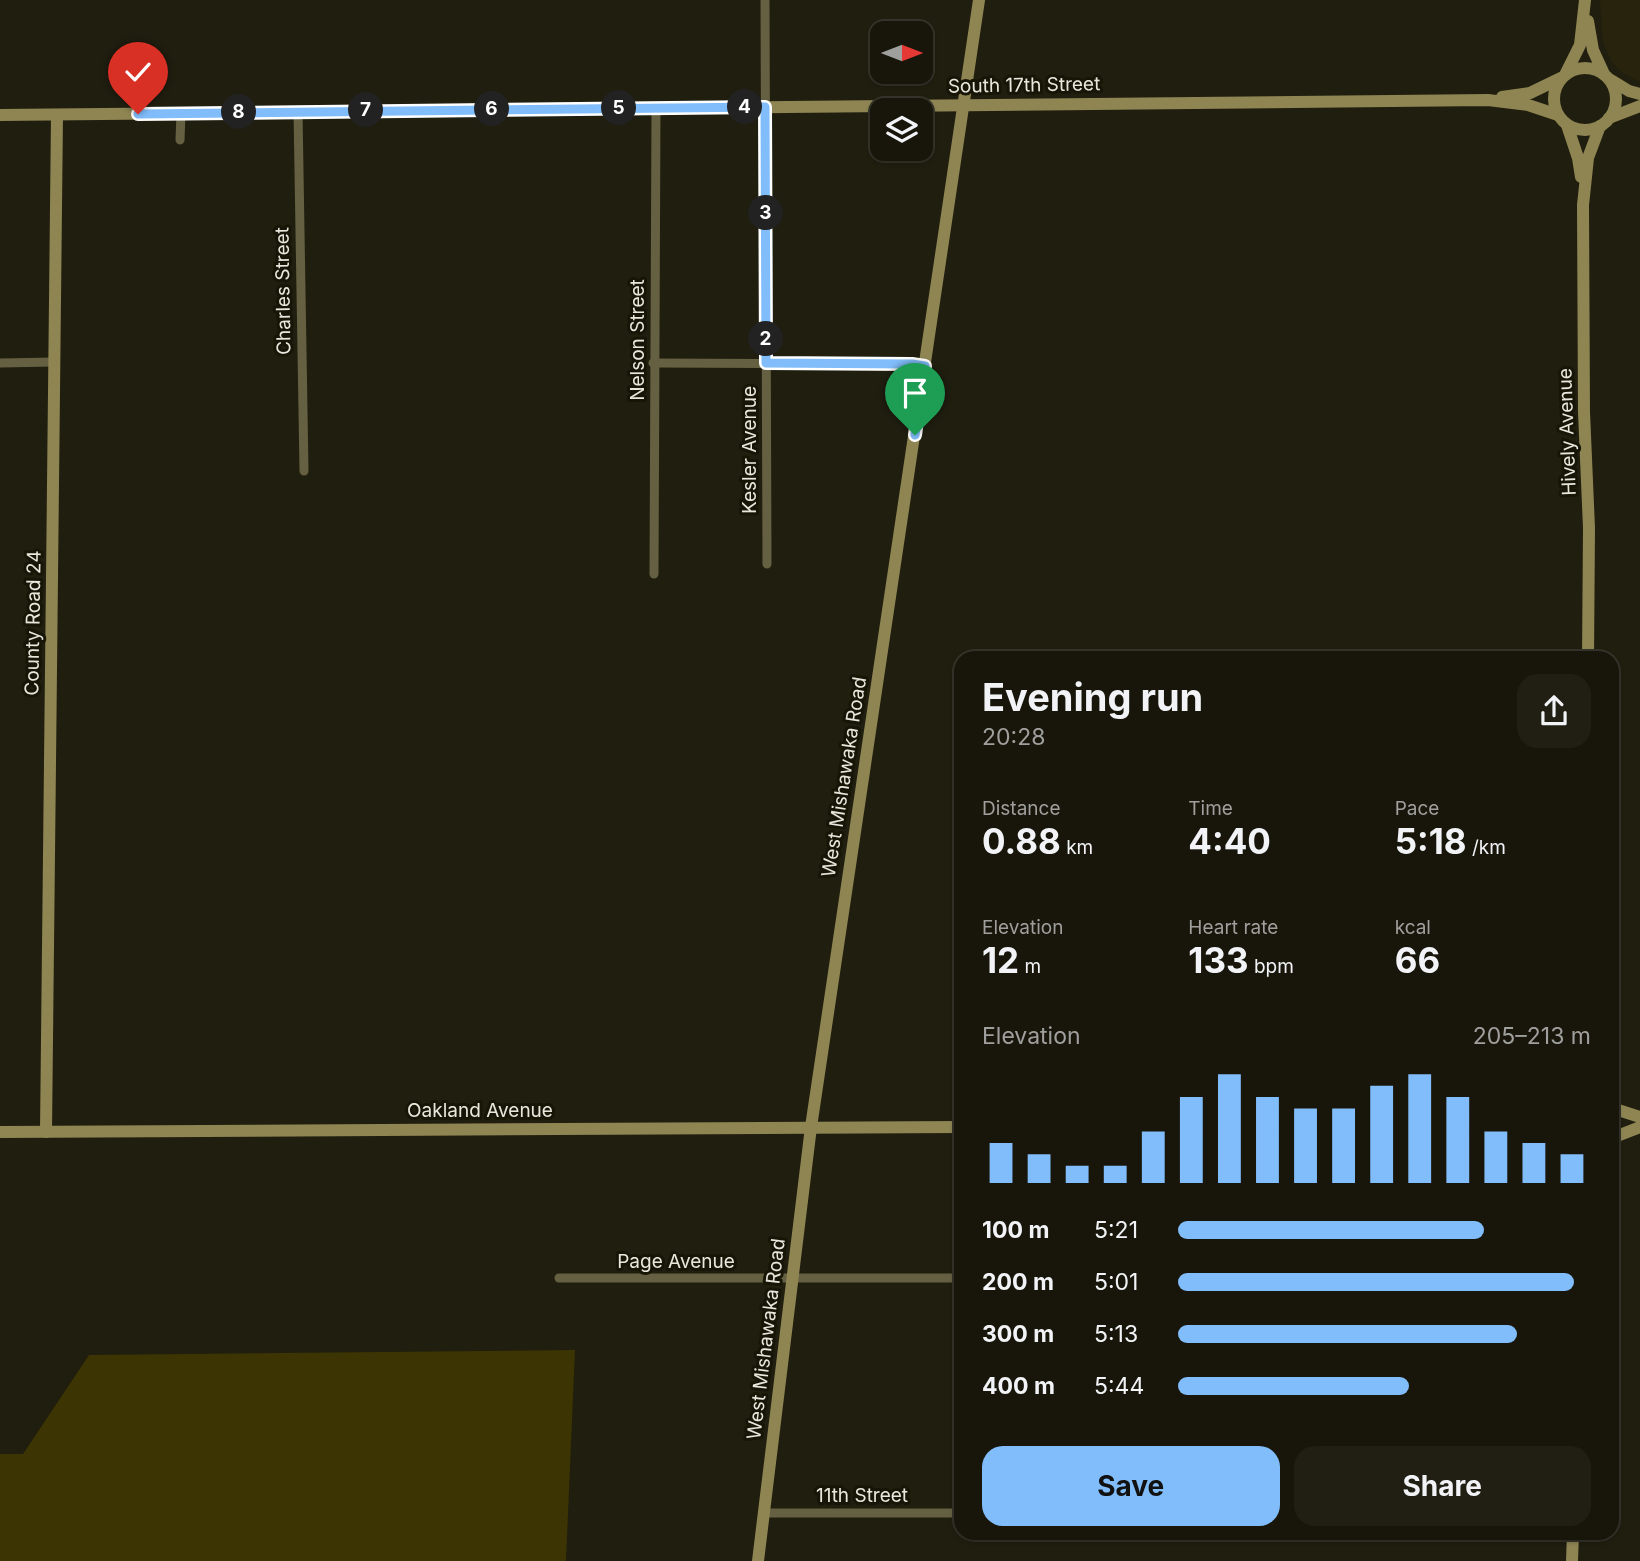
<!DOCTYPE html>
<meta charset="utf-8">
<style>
:root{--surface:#18160b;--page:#211f14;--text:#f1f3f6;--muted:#9f9f9d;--line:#36352c;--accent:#81bdfa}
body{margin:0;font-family:Inter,sans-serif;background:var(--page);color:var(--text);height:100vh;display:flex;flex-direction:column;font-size:26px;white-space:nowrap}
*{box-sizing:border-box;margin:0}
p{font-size:23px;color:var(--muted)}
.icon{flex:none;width:38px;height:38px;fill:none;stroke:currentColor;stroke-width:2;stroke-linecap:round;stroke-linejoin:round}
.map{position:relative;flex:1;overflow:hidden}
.drawer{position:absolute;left:954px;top:651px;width:665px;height:889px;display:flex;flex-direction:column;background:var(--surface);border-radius:21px;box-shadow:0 2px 5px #0004,0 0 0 2px var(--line)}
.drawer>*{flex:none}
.needle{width:46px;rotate:90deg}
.fabs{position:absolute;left:870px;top:21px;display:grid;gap:14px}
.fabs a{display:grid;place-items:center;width:63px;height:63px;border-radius:14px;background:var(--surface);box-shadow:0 2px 5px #0004,0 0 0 2px var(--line);font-size:35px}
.pin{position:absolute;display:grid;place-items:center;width:60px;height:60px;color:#fff;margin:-72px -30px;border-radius:50% 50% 50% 0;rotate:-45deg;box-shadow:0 0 7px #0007}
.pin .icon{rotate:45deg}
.km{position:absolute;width:35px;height:35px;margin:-18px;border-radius:50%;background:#222;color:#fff;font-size:19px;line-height:35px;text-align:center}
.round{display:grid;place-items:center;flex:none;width:74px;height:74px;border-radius:21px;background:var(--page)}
.headline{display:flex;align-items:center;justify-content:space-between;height:119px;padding:0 28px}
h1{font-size:38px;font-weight:700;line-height:52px}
.figures{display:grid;grid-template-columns:repeat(3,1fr);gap:10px;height:119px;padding:7px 28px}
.figures div{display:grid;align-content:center}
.figures b{font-size:35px;font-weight:700}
.figures small{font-size:19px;font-weight:400}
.figures p{font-size:19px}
.chart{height:196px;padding:14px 28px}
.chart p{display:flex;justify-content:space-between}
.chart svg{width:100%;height:126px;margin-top:7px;stroke:var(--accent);stroke-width:6}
.cta{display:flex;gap:14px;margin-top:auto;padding:14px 28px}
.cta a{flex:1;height:80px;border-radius:21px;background:var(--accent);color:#111;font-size:28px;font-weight:700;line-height:80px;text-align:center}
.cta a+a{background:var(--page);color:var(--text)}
ul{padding:0 28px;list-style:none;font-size:23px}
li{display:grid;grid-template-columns:112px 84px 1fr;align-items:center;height:52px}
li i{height:18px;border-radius:9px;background:var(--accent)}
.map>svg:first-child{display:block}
.built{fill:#27230d}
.green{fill:#3c3402}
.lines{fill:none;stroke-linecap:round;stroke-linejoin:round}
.street{stroke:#656041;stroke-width:9}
.secondary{stroke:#8e8553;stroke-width:12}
.route-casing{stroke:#fff;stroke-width:14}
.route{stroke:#81bdfa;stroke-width:9}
.labels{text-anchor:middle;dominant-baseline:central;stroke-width:6;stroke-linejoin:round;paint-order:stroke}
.street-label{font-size:19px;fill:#e8e7dd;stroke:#171506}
</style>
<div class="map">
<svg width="1640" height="1561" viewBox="0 0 1640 1561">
<rect width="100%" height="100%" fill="#201e0f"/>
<!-- built -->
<path class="built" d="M1600,0H1640V82L1623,73L1611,61L1603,42Z"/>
<!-- green -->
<path class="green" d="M575,1350L566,1561H0V1454H23L89,1355Z"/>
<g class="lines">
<!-- street -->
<g class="street">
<path d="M765,0L767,564"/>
<path d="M298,111L304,471"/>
<path d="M180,140L181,113"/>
<path d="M0,363L55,362"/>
<path d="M653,363L912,364L925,366"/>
<path d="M654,574L656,107"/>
<path d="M559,1278H961"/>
<path d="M764,1513H961"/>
</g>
<!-- secondary -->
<g class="secondary">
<path d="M1588,21L1593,50L1604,74"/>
<circle cx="1585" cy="99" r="31"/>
<path d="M1566,73L1580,45L1585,0"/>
<path d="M1611,80L1629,91L1640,94"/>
<path d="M1502,97L1530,93L1561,78"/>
<path d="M0,115L1488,100L1528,105L1558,115"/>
<path d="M1609,118L1640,106"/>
<path d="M1567,125L1578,158L1581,177"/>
<path d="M1588,658L1589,528L1584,412L1583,205L1588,158L1600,126"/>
<path d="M1612,1108L1640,1117"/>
<path d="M0,1132L961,1127"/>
<path d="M46,1132L57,115"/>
<path d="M1612,1138L1640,1127"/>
<path d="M758,1561L811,1127L979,0"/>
<path d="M1572,1561L1573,1533"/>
</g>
</g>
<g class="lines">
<!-- route casing -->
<g class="route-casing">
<path id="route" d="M138,114L765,107L766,363L912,364L925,366L915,435"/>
</g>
<!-- route -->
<use href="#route" class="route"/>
</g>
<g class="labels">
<!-- street labels -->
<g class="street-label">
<text transform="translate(1024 85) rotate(-1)">South 17th Street</text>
<text transform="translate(283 291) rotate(-91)">Charles Street</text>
<text transform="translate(637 340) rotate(-90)">Nelson Street</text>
<text transform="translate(1567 432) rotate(-92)">Hively Avenue</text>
<text transform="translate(749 450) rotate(-90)">Kesler Avenue</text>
<text transform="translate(33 623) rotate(-89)">County Road 24</text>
<text transform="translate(844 777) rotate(-81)">West Mishawaka Road</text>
<text x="480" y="1110">Oakland Avenue</text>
<text x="676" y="1261">Page Avenue</text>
<text transform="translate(766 1339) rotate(-83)">West Mishawaka Road</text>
<text x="862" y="1495">11th Street</text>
</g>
</g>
</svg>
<div class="fabs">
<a><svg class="needle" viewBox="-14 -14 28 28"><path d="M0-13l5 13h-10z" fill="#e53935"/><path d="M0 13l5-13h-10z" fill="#9f9f9d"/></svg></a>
<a><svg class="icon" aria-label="layers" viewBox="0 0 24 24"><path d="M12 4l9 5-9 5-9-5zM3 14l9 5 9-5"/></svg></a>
</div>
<div class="pin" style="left:915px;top:435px;background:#1e9e55"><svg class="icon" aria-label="arrive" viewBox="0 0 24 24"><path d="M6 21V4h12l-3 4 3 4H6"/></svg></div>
<div class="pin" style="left:138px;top:114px;background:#d93025"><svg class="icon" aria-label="check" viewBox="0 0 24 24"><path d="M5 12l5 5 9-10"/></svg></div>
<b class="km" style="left:766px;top:339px">2</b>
<b class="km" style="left:766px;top:213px">3</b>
<b class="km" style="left:745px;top:107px">4</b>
<b class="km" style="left:619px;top:108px">5</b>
<b class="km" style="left:492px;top:109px">6</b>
<b class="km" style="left:366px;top:110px">7</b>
<b class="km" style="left:239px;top:112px">8</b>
<section class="drawer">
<div class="headline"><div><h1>Evening run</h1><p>20:28</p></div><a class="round"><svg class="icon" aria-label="share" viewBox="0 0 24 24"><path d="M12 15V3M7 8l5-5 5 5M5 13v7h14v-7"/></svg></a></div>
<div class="figures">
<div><p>Distance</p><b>0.88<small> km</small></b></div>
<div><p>Time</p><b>4:40</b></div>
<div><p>Pace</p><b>5:18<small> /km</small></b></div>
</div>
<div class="figures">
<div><p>Elevation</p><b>12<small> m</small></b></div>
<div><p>Heart rate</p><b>133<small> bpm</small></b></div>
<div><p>kcal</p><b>66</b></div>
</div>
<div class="chart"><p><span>Elevation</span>205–213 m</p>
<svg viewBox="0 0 160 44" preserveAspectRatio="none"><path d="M5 44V30M15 44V34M25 44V38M35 44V38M45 44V26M55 44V14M65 44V6M75 44V14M85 44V18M95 44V18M105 44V10M115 44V6M125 44V14M135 44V26M145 44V30M155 44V34"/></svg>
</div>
<ul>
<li><b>100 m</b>5:21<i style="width:74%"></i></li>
<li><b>200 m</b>5:01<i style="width:96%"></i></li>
<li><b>300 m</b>5:13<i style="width:82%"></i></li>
<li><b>400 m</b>5:44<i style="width:56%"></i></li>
</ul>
<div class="cta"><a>Save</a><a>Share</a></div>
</section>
</div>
